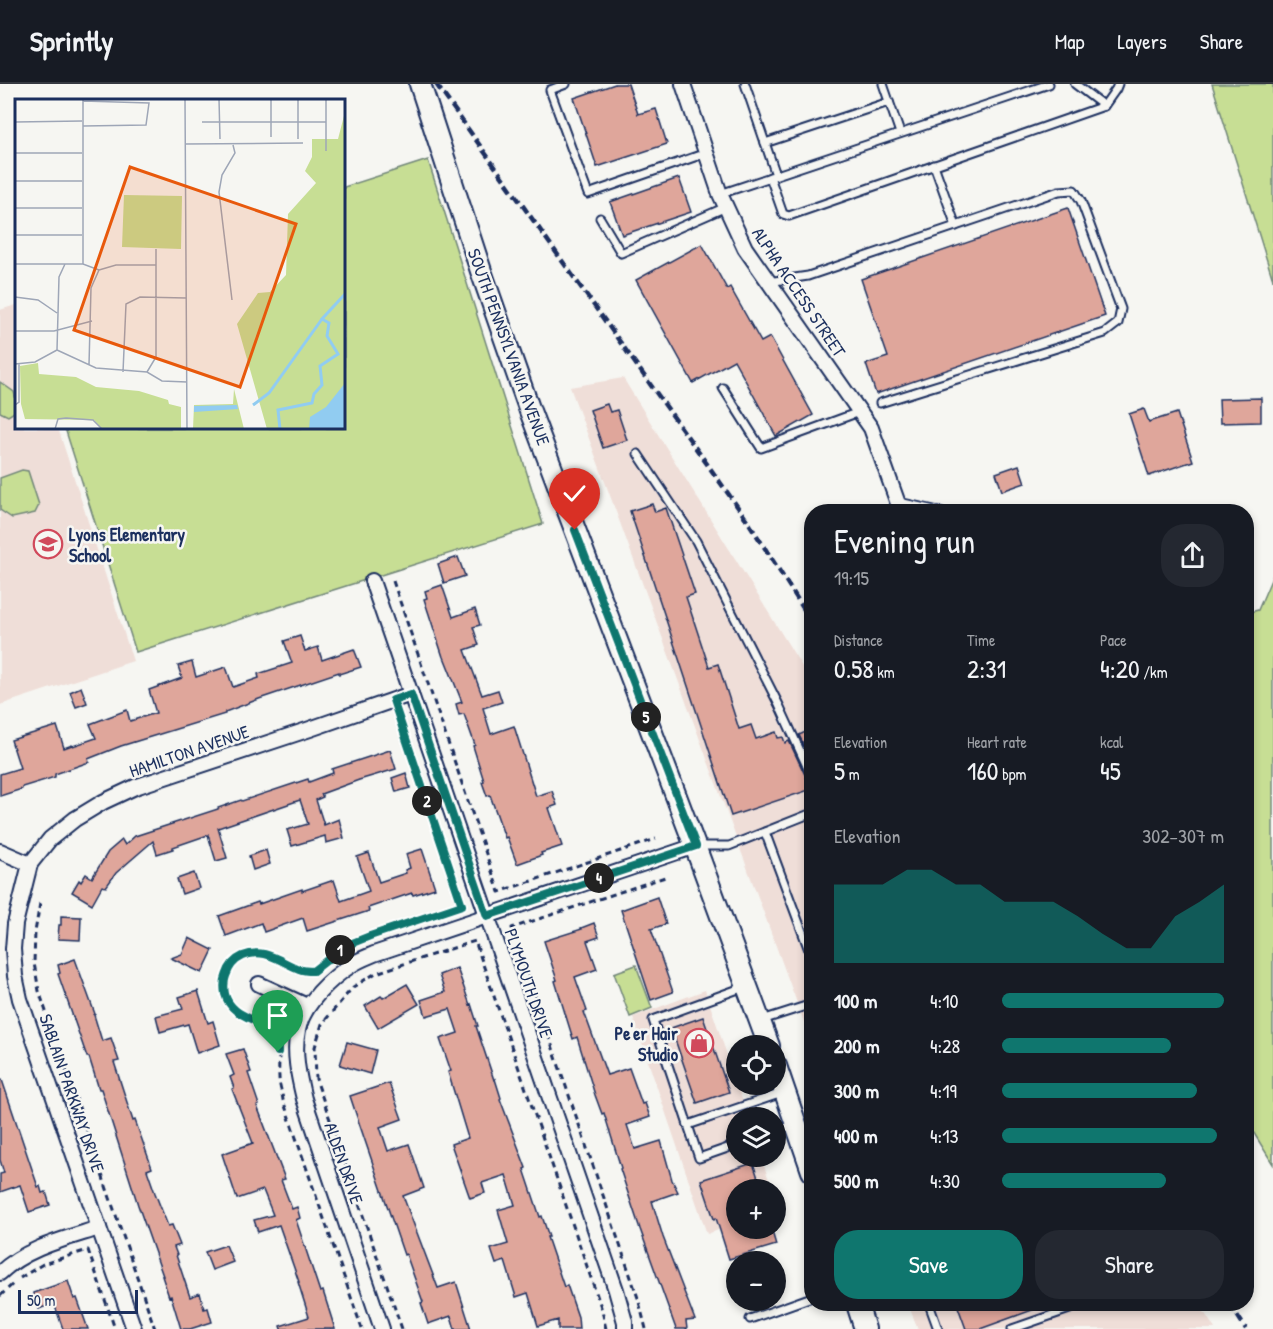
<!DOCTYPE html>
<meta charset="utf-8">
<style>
:root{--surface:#171b24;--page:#242831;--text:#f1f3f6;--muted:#9ea1a6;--line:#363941;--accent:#0f766e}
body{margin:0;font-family:"Patrick Hand",sans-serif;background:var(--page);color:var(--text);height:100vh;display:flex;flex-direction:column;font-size:22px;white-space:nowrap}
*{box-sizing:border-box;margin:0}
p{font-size:20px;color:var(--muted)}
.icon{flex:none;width:33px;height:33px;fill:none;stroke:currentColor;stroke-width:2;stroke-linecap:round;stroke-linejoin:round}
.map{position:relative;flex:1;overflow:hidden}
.panel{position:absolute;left:804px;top:420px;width:450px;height:807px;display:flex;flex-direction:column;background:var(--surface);border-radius:24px;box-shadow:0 3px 9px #0003}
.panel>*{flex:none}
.buttons{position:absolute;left:726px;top:951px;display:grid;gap:12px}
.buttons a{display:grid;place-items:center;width:60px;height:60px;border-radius:50%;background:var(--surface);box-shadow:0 3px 9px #0003;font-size:30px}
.scale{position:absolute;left:18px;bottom:15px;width:120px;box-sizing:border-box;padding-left:6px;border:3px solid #1b2f5e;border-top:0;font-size:16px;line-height:21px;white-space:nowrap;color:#1b2f5e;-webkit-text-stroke:4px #f6f6f2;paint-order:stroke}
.pin{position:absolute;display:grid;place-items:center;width:51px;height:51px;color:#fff;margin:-62px -26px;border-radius:50% 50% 50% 0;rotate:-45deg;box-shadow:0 0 6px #0007}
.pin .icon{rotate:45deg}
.km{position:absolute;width:30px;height:30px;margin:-15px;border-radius:50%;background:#222;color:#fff;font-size:16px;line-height:30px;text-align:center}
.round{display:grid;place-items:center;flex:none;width:63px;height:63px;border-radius:24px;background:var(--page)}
.headline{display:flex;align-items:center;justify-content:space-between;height:102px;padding:0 30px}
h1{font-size:33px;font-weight:600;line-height:45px}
.stats{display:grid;grid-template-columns:repeat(3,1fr);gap:9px;height:102px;padding:6px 30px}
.stats div{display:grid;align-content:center}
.stats b{font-size:26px;font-weight:600}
.stats small{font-size:16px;font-weight:400}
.stats p{font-size:16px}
.chart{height:168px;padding:12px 30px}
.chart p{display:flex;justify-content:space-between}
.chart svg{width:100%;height:108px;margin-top:6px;fill:var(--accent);opacity:.7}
.action{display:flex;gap:12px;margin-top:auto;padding:12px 30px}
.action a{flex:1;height:69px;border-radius:24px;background:var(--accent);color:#fff;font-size:24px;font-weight:600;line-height:69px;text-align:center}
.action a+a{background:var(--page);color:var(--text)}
ul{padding:0 30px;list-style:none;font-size:20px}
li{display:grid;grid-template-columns:96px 72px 1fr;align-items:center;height:45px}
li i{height:15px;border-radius:8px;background:var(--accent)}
header{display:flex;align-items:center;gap:36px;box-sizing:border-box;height:84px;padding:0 30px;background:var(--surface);border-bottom:2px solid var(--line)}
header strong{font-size:28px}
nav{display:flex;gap:33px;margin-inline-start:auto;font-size:21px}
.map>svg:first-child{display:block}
.built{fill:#efded8}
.green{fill:#c7de94;stroke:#718679;stroke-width:1.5}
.building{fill:#dfa69b;stroke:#1b2f5e;stroke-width:1.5}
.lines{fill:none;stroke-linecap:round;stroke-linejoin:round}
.service-casing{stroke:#1b2f5e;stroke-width:11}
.minor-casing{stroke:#1b2f5e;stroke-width:18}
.secondary-casing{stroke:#1b2f5e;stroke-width:24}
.path{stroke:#1b2f5e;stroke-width:3;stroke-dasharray:6 4.5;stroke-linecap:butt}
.service{stroke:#f6f6f2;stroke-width:7}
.minor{stroke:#f6f6f2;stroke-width:14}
.secondary{stroke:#f6f6f2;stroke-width:20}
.rail{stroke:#1b2f5e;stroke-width:4.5;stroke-dasharray:9 4.5;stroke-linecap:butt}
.route-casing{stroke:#fff;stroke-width:12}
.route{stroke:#0f766e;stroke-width:8}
.labels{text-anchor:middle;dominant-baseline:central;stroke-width:5;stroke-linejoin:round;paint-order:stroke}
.street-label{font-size:18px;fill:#1b2f5e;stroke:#f6f6f2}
.poi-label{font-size:18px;font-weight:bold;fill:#1b2f5e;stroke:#f6f6f2;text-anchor:start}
.inset-river{fill:none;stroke:#91ccf1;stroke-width:3}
.inset-road{fill:none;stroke:#9ea6b7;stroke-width:1.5}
.view{fill:#e8590c;fill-opacity:0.15;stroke:#e8590c;stroke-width:3}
.inset-edge{fill:none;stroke:#1b2f5e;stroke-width:3}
</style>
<header>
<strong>Sprintly</strong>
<nav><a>Map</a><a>Layers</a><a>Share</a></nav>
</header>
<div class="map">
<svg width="1273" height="1245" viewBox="0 0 1273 1245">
<rect width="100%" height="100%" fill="#f6f6f2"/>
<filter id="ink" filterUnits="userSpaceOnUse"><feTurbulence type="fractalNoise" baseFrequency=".0167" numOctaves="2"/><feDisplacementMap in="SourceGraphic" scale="12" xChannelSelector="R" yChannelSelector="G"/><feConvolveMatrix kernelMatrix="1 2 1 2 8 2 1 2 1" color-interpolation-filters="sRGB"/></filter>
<g filter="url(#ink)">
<!-- built -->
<g class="built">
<path d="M16,221V344H58L133,577L0,621V226Z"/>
<path d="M623,294L811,597V957L570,303Z"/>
<path d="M705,906L748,1033L736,1034V1072L761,1073L772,1105L736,1106V1140L707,1150L633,933Z"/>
<path d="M908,1220H1199L1215,1245H918Z"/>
</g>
<!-- green -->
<g class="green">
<path d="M1212,0H1273V196Z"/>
<path d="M428,76L543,440L136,568L65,344H344V103Z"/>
<path d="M0,298L14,308L16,316V327L8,332L0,328Z"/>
<path d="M22,386L28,387L39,421L35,429L12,434L0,426V394Z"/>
<path d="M1273,491V1080L1247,1038L1246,529L1258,526Z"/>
<path d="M636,881L652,924L630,933L614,889Z"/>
</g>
<!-- building -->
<g class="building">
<path d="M615,0H628L638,30L656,25L667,60L597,83L574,14Z"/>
<path d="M679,94L691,128L622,151L610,118Z"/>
<path d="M1068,124L1105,232L876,310L866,280L888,273L861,195Z"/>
<path d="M702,160L727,205L730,203L761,258L770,253L813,331L776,352L734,276L693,299L636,196Z"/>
<path d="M1261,314V338L1220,339L1219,315Z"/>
<path d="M607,320L610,328L617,326L627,356L603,364L590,326Z"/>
<path d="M1144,325L1149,338L1177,329L1193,377L1149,392L1129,330Z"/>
<path d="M1019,381L1025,399L1002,407L996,389Z"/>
<path d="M652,420L655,428L666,424L695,510L686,513L709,583L718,580L739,645L751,641L756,655L776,648L778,654L783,653L785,659L789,657L807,695L812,699V705L731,732L630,427Z"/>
<path d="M458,473L465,492L444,499L438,480Z"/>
<path d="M442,501L453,533L475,525L480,541L473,543L479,561L465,566L482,611L498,606L502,618L483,624L491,650L514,642L536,712L552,707L557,721L549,724L562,762L541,769L542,771L517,780L507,753L505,754L490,711L487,712L482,698L484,697L473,662L475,661L464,630L459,631L456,620L462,618L444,573H443L424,515L427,514L425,507Z"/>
<path d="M300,552L305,567L318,563L322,576L354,565L361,583L339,590V588L259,615L225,628V630L121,662L88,675L89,678L55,690V693L22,703V705L0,712V690L20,684L11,656L57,642L64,664L72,661L73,662L96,654L90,640L127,626L130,637L156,629L149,606L182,594L178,582L192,578L196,593L226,583L233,603L259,594L258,590L292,579L284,557Z"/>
<path d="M81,603L87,619L76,623L70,608Z"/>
<path d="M812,645V678L799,651Z"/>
<path d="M390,666L396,685L359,696L321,710L323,713L316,716L324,741L339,735L344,754L326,759L325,752L292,762L287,746L308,740L300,716L218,744L227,774L216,777L208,751L173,763V765L157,770L153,757L116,789L106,803L102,802L92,820L72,808L79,796L81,798L86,790L92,794L108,768L122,756L125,761L135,752L218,725V724L241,716L242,717L308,695L309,698L333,689L332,685Z"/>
<path d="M406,689L410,704L396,708L392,694Z"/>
<path d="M422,765L435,804L413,811L412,809L368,824L369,827L307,847L303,834L264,848L261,839L226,852L219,832L258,818L259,820L302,805V807L334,796L341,817L369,807L357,773L369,769L379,798L406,789L405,786L410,784L406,770Z"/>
<path d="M266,766L270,780L253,786L249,772Z"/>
<path d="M194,789L199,804L182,810L177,795Z"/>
<path d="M657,813L666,840L651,845L673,908L651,916L621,826Z"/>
<path d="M61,832L81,833L80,856L58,855L59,841H61Z"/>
<path d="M594,839L599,853L587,857L597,885L575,893L587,927L584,928L607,991L629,984L642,1020L645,1019L650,1033L627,1041L635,1065L661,1057L672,1096L678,1108L652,1117L663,1153L695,1236L686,1237L687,1245H676L640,1145L620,1085L621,1084L604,1029L602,1030L595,1011L577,953L573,955L555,897L557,896L544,857L582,845L581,844Z"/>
<path d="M189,854L213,866L202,889L171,874L182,870Z"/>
<path d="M75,875L95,930L94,931L102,957L111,954L119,977L114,978L133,1037L135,1036L152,1084L147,1086L155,1109L168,1142L172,1141L180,1161L174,1163L177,1171H176L190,1213L200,1209L204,1225L208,1224L212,1238L190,1245H181L171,1212L169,1213L162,1192H163L138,1121L101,1005H99L89,973H87L58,890L60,889L58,881Z"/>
<path d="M457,884L470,921L471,920L478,942H476L494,996L495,995L501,1014L500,1015L526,1084L524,1085L540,1133L542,1132L549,1153H547L564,1203L567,1201L578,1233L579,1245H558V1236L538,1242L528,1209L516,1213L505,1177L496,1180L491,1165L508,1160L498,1126L515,1121L506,1091L482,1099L485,1109L470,1114L451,1060L468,1054L448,988L451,987L440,955L458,949L450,925L426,932L421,916L445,908L439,891Z"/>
<path d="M407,900L419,920L378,944L365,922L381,912L383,914Z"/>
<path d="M198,907L208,939L213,937L220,961L197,969L188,940L160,948L156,932L183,925L179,913Z"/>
<path d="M703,933L729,1008L697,1019L671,944Z"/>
<path d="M347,958L376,966L370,990L340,981Z"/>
<path d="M243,965L251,988L248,989L259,1021L257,1022L285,1095L281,1096L292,1125L297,1123L300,1134L296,1136L320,1208L323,1207L335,1245H281L280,1242L309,1233L298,1198H299L279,1141L258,1148L254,1136L273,1131L263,1106L237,1115L222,1070L253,1059L232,1005L234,1004L230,993L234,991L226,970Z"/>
<path d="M0,996H2L38,1103L40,1102L42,1109L46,1108L50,1121L29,1128L20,1101L0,1108V1090L4,1089L0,1076Z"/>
<path d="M389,999L402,1035L380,1043L388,1067L409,1060L424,1104L403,1112L438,1204L456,1198L471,1245H455L451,1232L428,1240L421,1219L423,1218L406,1170L404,1171L392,1136L357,1033L350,1012Z"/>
<path d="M753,1079L762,1106H736V1144H771L776,1161L729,1175L716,1134L714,1135L701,1096Z"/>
<path d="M226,1161L233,1178L212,1186L205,1168Z"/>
<path d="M68,1197L74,1215L77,1214L88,1245H63L54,1219L39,1225L33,1209Z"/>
<path d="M957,1220H1046V1221L980,1245H966Z"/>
</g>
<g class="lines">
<!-- service casing -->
<g class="service-casing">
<g id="service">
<path d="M566,0L550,6L588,110L706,69"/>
<path d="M745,0L776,91"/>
<path d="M883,0L900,49"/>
<path d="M1075,0L1104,22"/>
<path d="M765,59L889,18"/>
<path d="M934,81L956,142"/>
<path d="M770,93L783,130L789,132L1104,22L1116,5L1118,0"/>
<path d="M720,110L1049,0"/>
<path d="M600,134L621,169L726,123"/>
<path d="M768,198L808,192L1059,107L1074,106L1081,117L1121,225L1118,239L1105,249L880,319"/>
<path d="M723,304L761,364L859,328"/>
<path d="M638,370L696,457L779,621L812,693"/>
<path d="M899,418L943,428"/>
<path d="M765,748L812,874"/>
<path d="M698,762H729L812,729"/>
<path d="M762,936L812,920"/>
<path d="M688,1041L782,1009"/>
<path d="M776,1047L794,1041"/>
<path d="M736,1061L699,1074L653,936L744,903"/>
<path d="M929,1220L938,1245"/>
<path d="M750,1235L812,1213"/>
<path d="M1012,1245L1084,1220"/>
</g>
</g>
<!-- minor casing -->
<g class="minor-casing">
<g id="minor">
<path d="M683,0L720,110L745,164L871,344L901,428"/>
<path d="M372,497L616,1206L625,1238V1245"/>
<path d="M0,767L30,780"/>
<path d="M259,900L307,922"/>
<path d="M0,1189C26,1164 65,1155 99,1144"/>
<path d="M134,1245L20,915L15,892L13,865L15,840L30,780L50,755L75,735L103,718L135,703L310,645L411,610"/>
<path d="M382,1245L304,1015C299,994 293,969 298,946C303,920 331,894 353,880C359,876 367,873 374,870L695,762"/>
</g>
</g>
<!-- secondary casing -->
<g class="secondary-casing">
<g id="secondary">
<path d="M420,0L481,187L530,327L695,762L769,962"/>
<path d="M776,982L812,1087"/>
<path d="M857,1220L865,1245"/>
</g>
</g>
<!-- path -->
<g class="path">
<path d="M393,497L499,808L656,755"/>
<path d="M40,819L35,848L34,879L39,907L155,1245"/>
<path d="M20,1194L43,1180L88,1166L115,1245"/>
<path d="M0,1212L15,1198"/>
<path d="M362,1245L283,1016C282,1008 279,1001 279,993C278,981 281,963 275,953C260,928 210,934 228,887C231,877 243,870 253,868C269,865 285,880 300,885C304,887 309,887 313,887L345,862L370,852L462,821L397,629"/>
<path d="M402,1245L316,995L315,963L322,940L353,903L376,889L475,857L602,1226L606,1245"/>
<path d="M646,1245L638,1214L512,844L668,792"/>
</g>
<!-- service -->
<use href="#service" class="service"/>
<!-- minor -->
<use href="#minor" class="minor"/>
<!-- secondary -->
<use href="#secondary" class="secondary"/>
<!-- rail -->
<g class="rail">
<path d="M436,0L747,436L812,538"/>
<path d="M1230,1220L1246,1245"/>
</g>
</g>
</g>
<g class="lines" filter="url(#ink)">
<!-- route casing -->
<g class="route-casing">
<path id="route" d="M278,968C278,963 278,958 276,954C266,933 232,937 225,910C224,904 224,897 226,892C229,882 234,876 243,872C265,863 280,878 299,885C304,887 308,887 313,887L345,862L370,852L462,821L393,616L411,610L487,832L696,762L575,446"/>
</g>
<!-- route -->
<use href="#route" class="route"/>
</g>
<!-- icons -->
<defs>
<g id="school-ring" transform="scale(1.5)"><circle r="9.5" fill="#f6f6f2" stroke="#d1495b" stroke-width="1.5"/><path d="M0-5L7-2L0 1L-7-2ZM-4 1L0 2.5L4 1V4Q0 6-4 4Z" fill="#d1495b"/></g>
<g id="shop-ring" transform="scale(1.5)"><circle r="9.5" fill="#f6f6f2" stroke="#d1495b" stroke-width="1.5"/><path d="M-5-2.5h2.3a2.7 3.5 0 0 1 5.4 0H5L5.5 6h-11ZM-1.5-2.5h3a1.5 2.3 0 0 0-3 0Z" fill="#d1495b"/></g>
</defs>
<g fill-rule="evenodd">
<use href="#school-ring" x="48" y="460"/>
<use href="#shop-ring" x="699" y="959"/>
</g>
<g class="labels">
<!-- street labels -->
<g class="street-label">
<text transform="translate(799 208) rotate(56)">ALPHA ACCESS STREET</text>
<text transform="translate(509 263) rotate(70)">SOUTH PENNSYLVANIA AVENUE</text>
<text transform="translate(189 667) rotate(-19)">HAMILTON AVENUE</text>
<text transform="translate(529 899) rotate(71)">PLYMOUTH DRIVE</text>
<text transform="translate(72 1009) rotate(71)">SABLAIN PARKWAY DRIVE</text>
<text transform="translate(344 1079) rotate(71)">ALDEN DRIVE</text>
</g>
<!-- poi labels -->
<g class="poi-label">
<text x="69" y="450">Lyons Elementary<tspan x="69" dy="21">School</tspan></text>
<text x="678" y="949" text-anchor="end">Pe'er Hair<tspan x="678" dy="21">Studio</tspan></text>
</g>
</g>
<!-- overview -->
<g transform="translate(15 15)">
<rect width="330" height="330" fill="#f6f6f2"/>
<path d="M330,13V330H252L222,225L243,194L255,193L271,176L273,115L301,84L290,72L297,58V40H323ZM109,96L167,97L166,150L107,148ZM23,264L24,275L61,278L81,288L124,292L153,301L154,305L166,308V330H87L79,321L10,320L6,305L5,267ZM219,290L229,330H178L179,306L218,305Z" fill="#c7de94"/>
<path d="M330,284V330H294L295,318L311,308ZM222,306L223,310L179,313V307Z" fill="#91ccf1"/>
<path class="inset-river" d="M238,306L254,294L307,220M265,330L263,311L297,304L299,295L307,286L305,267L323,255L312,237L314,224L307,220L330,195"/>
<path class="inset-road" d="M170,0L172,330M204,0L205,40M311,0V52M0,23L67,22M187,23H311M68,27L131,26L134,4L68,2M256,38V0M283,40V0M170,45L288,44M0,54H67M0,82H67M0,109H67M0,136H67M0,165H68L84,171M68,165V0M84,171L101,166H141M0,198L23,201L42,214M217,201L204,93L207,76L220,54L218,46M0,232H39L77,222M42,251L81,269L132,273L147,282L172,283M42,251L44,178L50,165M0,265L20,263L42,251M74,266L76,189L84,171M108,273L111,205L125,198L171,199M132,273L141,258V150M0,306L4,303V265M40,330L43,320L51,319L78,321L87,330"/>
<path class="view" d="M115,68L281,125L225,288L59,231Z"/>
<rect width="330" height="330" class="inset-edge"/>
</g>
</svg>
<div class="buttons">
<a><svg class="icon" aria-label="locate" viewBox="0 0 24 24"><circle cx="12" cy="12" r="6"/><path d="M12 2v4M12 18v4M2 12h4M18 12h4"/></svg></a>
<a><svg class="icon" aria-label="layers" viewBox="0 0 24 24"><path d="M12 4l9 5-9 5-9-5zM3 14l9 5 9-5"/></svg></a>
<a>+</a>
<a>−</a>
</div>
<div class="scale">50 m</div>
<div class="pin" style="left:278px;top:968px;background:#1e9e55"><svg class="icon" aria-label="arrive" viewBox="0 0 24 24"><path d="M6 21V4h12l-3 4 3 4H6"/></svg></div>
<div class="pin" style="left:575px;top:446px;background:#d93025"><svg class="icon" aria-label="check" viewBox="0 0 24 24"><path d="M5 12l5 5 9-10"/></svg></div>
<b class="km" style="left:340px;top:866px">1</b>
<b class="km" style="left:427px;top:717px">2</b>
<b class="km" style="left:599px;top:794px">4</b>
<b class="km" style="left:646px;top:633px">5</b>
<section class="panel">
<div class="headline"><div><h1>Evening run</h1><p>19:15</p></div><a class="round"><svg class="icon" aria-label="share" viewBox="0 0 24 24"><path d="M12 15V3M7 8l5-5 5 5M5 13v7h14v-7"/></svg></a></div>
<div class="stats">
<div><p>Distance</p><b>0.58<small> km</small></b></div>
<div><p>Time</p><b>2:31</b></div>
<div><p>Pace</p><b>4:20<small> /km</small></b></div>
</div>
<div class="stats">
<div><p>Elevation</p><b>5<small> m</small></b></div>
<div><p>Heart rate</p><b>160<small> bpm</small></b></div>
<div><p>kcal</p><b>45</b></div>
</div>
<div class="chart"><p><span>Elevation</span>302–307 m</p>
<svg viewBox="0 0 160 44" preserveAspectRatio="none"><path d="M0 44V12L10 12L20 12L30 6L40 6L50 12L60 12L70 19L80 19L90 19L100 25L110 32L120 38L130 38L140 25L150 19L160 12V44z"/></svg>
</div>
<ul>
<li><b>100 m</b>4:10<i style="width:100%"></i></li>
<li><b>200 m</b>4:28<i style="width:76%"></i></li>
<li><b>300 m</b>4:19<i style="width:88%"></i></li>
<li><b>400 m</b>4:13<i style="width:97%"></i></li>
<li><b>500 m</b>4:30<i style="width:74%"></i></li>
</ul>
<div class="action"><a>Save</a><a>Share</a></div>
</section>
</div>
